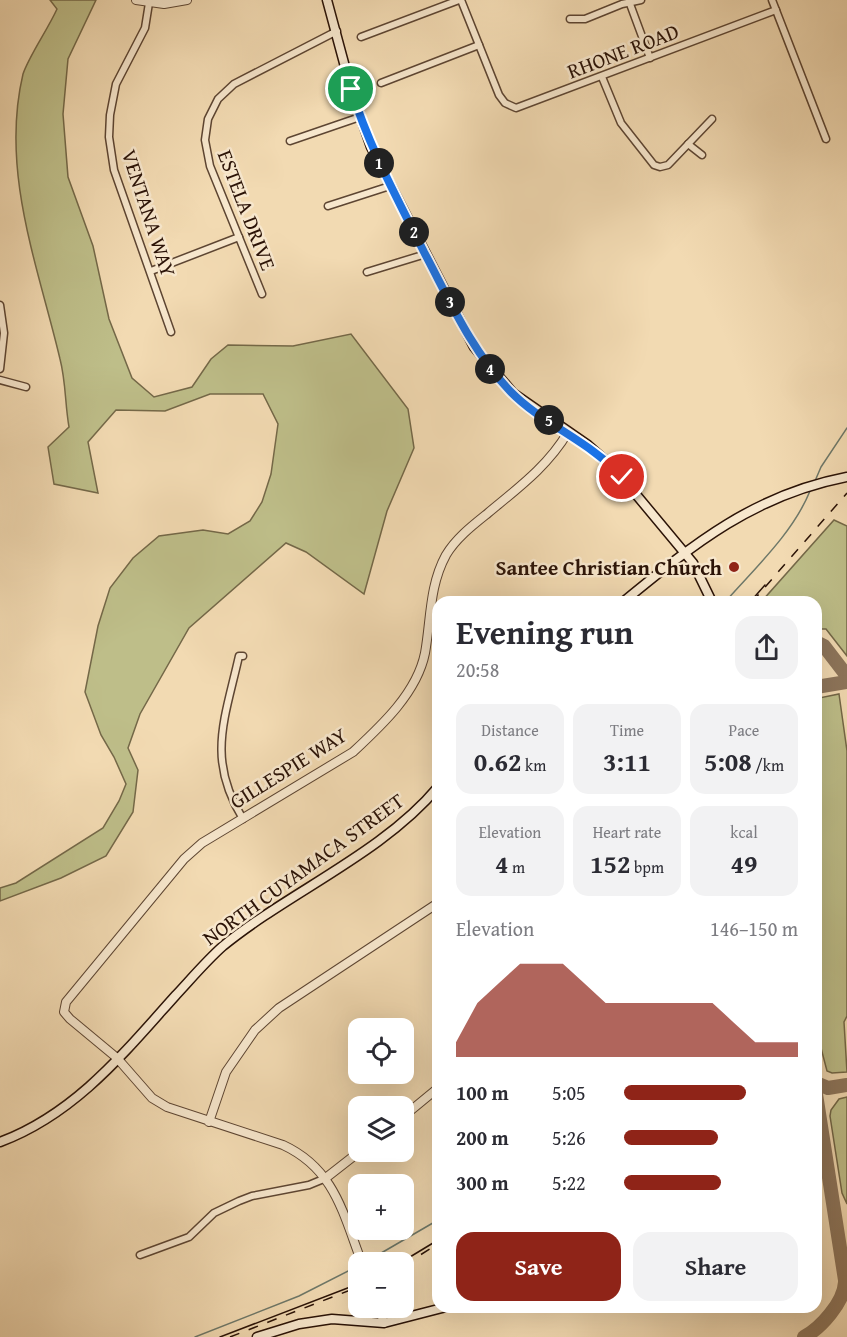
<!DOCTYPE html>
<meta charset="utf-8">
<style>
:root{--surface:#fff;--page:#f2f2f3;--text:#2b2b33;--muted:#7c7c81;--accent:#8f2418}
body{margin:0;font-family:"Gentium Book Plus",serif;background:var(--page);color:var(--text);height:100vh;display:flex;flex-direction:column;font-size:22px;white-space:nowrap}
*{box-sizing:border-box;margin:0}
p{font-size:20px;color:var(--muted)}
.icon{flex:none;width:33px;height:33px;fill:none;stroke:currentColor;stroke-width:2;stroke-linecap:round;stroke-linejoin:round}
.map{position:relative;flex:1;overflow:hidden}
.sheet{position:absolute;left:432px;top:596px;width:390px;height:717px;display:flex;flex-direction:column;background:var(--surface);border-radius:18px;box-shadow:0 6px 24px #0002}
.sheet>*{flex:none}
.controls{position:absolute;left:348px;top:1018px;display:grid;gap:12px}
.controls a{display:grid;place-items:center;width:66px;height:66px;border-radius:12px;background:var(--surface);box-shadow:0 6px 24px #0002;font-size:30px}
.pin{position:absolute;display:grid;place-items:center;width:51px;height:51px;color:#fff;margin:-26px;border:3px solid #fff;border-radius:50%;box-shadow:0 2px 6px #0007}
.km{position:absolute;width:30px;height:30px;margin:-15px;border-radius:50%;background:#222;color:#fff;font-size:16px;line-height:30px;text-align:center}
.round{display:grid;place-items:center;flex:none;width:63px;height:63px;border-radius:18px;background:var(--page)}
.overview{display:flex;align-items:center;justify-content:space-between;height:102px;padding:0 24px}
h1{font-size:33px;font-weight:700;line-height:45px}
.figures{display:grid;grid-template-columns:repeat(3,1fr);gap:9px;height:102px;padding:6px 24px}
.figures div{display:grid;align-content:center;border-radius:15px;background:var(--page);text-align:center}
.figures b{font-size:26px;font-weight:700}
.figures small{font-size:16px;font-weight:400}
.figures p{font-size:16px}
.chart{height:168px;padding:12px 24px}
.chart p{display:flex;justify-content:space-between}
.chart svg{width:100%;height:108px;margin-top:6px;fill:var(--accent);opacity:.7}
.button{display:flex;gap:12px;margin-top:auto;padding:12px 24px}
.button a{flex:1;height:69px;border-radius:18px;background:var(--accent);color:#fff;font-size:24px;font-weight:700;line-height:69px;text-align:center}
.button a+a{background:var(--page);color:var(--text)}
ul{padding:0 24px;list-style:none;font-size:20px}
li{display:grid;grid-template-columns:96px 72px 1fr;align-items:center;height:45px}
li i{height:15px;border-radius:8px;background:var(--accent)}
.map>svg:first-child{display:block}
.green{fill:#bebe89;stroke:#746848;stroke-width:1.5}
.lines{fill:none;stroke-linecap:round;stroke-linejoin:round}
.stream{stroke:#6e7869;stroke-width:1.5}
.taxiway{stroke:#8e765c;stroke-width:14}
.minor-casing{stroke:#5d4532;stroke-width:9}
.tertiary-casing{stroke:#5d4532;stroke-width:10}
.secondary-casing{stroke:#2b1307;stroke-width:11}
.minor{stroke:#f7e7cd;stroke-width:6}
.tertiary{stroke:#f7e7cd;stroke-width:8}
.secondary{stroke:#f7e7cd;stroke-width:8}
.tram{stroke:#2b1307;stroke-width:1.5}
.rail{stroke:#2b1307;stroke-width:1.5;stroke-dasharray:10 10;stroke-linecap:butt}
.route-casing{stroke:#fff;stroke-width:12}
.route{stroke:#1a73e8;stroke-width:8}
.poi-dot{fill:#8f2418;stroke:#f7e7cd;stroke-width:2}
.labels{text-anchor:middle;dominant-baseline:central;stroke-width:5;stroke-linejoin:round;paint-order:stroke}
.street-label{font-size:21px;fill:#2b1307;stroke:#f7e7cd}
.poi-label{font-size:21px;font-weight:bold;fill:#2b1307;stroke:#f7e7cd;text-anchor:end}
</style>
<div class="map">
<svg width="847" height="1337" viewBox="0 0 847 1337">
<rect width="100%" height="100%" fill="#f2dab2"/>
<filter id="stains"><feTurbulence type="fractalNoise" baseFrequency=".00333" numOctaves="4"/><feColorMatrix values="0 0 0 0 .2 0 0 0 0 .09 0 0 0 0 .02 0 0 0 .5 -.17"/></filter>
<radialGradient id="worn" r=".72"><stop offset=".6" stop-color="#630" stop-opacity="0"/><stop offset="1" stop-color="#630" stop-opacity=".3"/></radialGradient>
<!-- green -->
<g class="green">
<path d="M50,0H96L68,59L63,114L68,177L93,246L109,319L132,378L154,397L192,387L211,359L228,345L293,346L351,334L408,409L414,448L387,511L364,594L306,552L286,543L189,628L140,714L128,748L138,770L133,812L106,856L61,878L0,901V888L16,883L103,828L119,801L126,784L114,757L101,735L85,692L98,626L110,588L133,558L159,536L203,530L228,534L250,521L262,502L271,474L278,424L263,394H210L165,411L116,410L88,442L98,493L54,484L48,447L69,427C65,405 66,382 60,359C38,266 0,171 23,74C29,56 48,29 57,9Z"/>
<path d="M834,520L847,526V656L826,629H816V602L762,601Z"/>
<path d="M839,694L847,751V1016L844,1022L847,1072L832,1073L827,1071L816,1029V703L819,702V698Z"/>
<path d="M847,1097V1204L842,1193L830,1116L831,1110L839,1099Z"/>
</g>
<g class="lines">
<!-- stream -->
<g class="stream">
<path d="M815,481L821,467L847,428"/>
<path d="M725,602C755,568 793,533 810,491"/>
<path d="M364,1263L438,1220"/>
<path d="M195,1337L299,1296L358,1266"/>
</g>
<!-- taxiway -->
<g class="taxiway">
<path d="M816,642L824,646L847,676"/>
<path d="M816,687L847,682"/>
<path d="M816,1083L828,1088L847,1085"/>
<path d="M816,1094L847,1293"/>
<path d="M804,1337C821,1328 844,1302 845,1282"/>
</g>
<!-- minor casing -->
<g class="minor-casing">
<g id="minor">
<path d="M461,0L499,95L505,103L516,108L776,10"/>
<path d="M772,0L826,139"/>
<path d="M149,3L145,28L116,84L110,115L109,137L114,170L171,332"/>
<path d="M630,4L650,58"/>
<path d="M570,19H585L622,4L641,0"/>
<path d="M361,37L459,0"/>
<path d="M602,77L621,123L654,165L660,167L668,165L712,119"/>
<path d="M381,83L479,45"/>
<path d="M290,141L360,117"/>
<path d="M688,144L702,155"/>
<path d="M328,206L390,186"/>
<path d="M151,271L239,237"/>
<path d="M367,272L426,254"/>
<path d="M262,294L210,166L205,140L208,119L218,99L234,84L337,31"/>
<path d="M0,305L4,333L0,369"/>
<path d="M0,380L26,387"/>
<path d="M243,656H239C225,719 206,759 243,819"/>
<path d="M140,1255L189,1237L214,1213L239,1201L252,1196L309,1185L326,1178"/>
</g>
</g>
<!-- tertiary casing -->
<g class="tertiary-casing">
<g id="tertiary">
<path d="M136,0L164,4L187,0"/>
<path d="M404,1116L438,1088"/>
<path d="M209,1122L226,1072L255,1030L279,1008L438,903"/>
<path d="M327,1177L359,1152"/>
<path d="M362,1263C343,1214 335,1169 283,1145L167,1107L152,1098L117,1058L70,1019L64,1012L66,1002L184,859L202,843L353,752C381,726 417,693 425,653C431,620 429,586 446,555C456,538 473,525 488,513C518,488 548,466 568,432"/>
<path d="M379,1308L384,1323"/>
</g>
</g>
<!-- secondary casing -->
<g class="secondary-casing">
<g id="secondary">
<path d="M327,0L351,89L371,147L474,347L513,393L588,445L614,468L693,563L712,602"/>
<path d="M623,602C695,543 754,495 847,477"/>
<path d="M0,1142C75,1114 124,1053 176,995C191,979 206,961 223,946C289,892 383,853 438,787"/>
<path d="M257,1337L299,1324L332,1319L384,1323L450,1306"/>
</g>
</g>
<!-- minor -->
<use href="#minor" class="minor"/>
<!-- tertiary -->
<use href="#tertiary" class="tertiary"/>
<!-- secondary -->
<use href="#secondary" class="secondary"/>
<!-- tram -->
<g class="tram">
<path d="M750,602L765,585"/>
<path d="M400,1263L438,1240"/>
<path d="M220,1337L358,1284"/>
</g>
<!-- rail -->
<g class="rail">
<path d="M752,602L847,493"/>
<path d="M404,1265L438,1244"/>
<path d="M230,1337L358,1287"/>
</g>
</g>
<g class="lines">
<!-- route casing -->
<g class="route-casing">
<path id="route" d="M351,89C369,147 397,198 424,252C450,301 471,350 510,391C543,425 590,441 622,477"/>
</g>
<!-- route -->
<use href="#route" class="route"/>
</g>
<!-- markers -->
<circle class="poi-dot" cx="734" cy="567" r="6"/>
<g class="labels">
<!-- street labels -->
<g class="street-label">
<text transform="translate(623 51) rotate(-21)">RHONE ROAD</text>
<text transform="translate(247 210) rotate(69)">ESTELA DRIVE</text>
<text transform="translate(149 213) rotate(72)">VENTANA WAY</text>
<text transform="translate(288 768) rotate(-32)">GILLESPIE WAY</text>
<text transform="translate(303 869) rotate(-36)">NORTH CUYAMACA STREET</text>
</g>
<!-- poi labels -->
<g class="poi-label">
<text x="722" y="567">Santee Christian Church</text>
</g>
</g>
<rect width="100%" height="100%" filter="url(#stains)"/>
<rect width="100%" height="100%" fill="url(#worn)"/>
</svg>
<div class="controls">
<a><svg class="icon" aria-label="locate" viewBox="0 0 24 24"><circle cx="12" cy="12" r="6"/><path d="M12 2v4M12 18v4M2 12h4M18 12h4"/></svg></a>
<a><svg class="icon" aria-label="layers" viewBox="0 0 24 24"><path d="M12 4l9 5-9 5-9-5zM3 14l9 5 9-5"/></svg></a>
<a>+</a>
<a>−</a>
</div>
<div class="pin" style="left:351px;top:89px;background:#1e9e55"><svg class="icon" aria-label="arrive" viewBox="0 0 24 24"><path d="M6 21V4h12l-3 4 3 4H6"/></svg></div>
<div class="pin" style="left:622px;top:477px;background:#d93025"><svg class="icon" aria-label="check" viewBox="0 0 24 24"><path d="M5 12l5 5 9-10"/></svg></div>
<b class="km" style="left:379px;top:163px">1</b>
<b class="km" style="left:414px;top:232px">2</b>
<b class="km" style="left:450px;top:302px">3</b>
<b class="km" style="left:490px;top:369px">4</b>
<b class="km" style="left:549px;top:420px">5</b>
<section class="sheet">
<div class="overview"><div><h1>Evening run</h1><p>20:58</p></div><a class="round"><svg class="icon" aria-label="share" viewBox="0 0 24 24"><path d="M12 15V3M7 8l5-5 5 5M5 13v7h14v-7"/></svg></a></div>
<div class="figures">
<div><p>Distance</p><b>0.62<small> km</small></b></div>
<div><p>Time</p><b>3:11</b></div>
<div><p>Pace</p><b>5:08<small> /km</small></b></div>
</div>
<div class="figures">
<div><p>Elevation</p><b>4<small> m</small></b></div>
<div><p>Heart rate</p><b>152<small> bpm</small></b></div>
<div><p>kcal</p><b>49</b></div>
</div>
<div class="chart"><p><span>Elevation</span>146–150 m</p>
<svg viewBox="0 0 160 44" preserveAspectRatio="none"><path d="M0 44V38L10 22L20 14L30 6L40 6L50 6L60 14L70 22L80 22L90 22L100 22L110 22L120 22L130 30L140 38L150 38L160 38V44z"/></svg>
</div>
<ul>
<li><b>100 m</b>5:05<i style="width:70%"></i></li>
<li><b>200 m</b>5:26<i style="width:54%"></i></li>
<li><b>300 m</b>5:22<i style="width:56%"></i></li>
</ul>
<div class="button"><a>Save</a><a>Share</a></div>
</section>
</div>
